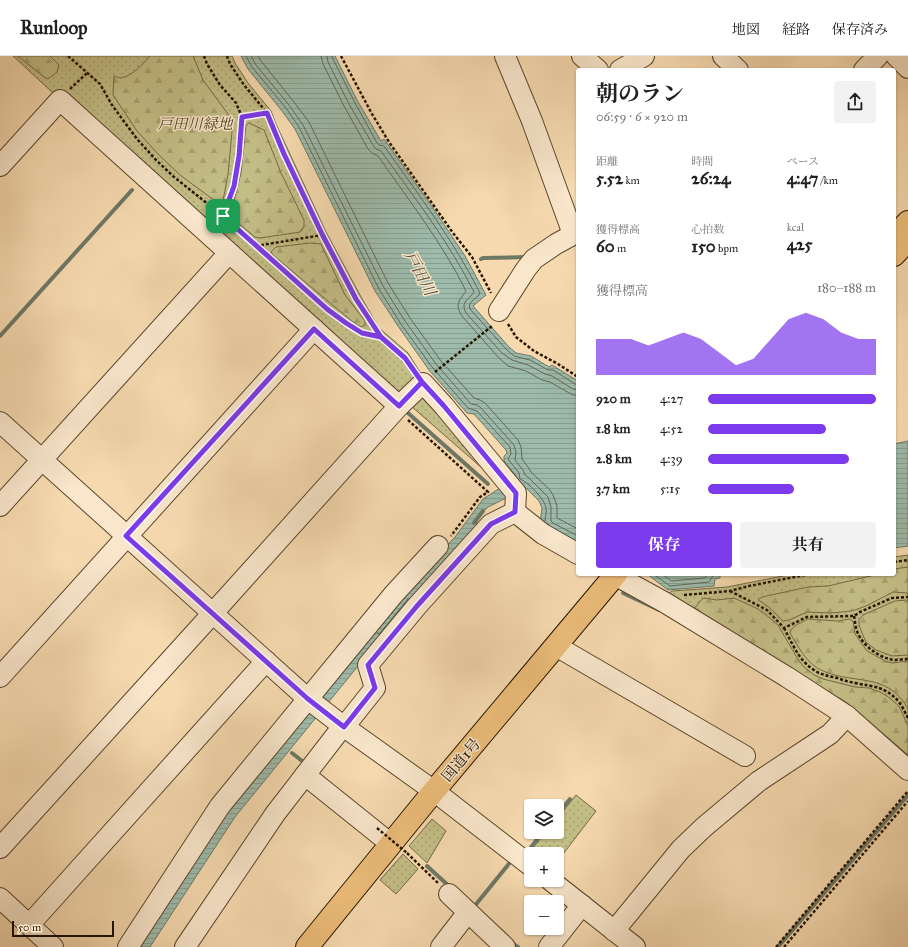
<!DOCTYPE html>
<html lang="ja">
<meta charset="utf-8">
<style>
:root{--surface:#fff;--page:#f2f2f2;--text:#202124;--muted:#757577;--line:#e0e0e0;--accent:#7c3aed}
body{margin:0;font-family:"IM FELL Great Primer","Noto Serif JP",serif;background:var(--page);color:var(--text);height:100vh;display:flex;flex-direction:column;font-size:15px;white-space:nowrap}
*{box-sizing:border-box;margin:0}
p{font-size:13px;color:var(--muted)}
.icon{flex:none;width:22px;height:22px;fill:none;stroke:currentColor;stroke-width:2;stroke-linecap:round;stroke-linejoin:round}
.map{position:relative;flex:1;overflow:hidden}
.drawer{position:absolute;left:576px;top:12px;width:320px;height:508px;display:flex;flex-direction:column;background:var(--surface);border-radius:4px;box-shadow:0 1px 3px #0004}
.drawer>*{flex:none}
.controls{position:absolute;left:524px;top:743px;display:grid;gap:8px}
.controls a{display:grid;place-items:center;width:40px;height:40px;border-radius:4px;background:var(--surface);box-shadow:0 1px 3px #0004;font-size:20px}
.scale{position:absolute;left:12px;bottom:10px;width:102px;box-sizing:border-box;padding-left:4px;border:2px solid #261500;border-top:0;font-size:11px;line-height:14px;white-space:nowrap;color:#261500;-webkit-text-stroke:3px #f9e6cb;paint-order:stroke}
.pin{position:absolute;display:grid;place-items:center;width:34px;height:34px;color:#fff;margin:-17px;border-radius:8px;box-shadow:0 2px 6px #0006}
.round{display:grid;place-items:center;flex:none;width:42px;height:42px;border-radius:4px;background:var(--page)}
.head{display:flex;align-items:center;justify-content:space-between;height:68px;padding:0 20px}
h1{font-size:22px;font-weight:700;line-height:30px}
.figures{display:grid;grid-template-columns:repeat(3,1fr);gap:6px;height:68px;padding:4px 20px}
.figures div{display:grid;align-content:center}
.figures b{font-size:17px;font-weight:700}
.figures small{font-size:11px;font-weight:400}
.figures p{font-size:11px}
.chart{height:112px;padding:8px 20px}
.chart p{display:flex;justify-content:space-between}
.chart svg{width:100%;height:72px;margin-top:4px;fill:var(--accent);opacity:.7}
.button{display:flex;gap:8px;margin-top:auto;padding:8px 20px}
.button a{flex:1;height:46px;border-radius:4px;background:var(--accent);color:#fff;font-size:16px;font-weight:700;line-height:46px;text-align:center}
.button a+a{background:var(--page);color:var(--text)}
ul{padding:0 20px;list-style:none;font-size:13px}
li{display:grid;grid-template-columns:64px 48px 1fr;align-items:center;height:30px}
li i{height:10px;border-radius:5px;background:var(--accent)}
header{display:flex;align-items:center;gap:24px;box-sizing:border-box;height:56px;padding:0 20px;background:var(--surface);border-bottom:1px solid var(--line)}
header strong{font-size:19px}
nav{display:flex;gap:22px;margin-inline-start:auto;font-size:14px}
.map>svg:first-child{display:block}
.grass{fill:url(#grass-dots);stroke:#746943}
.forest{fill:url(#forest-firs);stroke:#746943}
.water{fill:url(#water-rules);stroke:#6d7866}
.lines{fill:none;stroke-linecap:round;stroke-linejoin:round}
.shore{stroke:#626855;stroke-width:1}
.stream{stroke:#6d7866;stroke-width:4}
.minor-casing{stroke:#5a462c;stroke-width:22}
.highway-casing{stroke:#261500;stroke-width:24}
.path{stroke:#261500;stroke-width:2.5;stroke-dasharray:3 2;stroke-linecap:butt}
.minor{stroke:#f9e6cb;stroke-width:20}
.highway{stroke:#ebbc78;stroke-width:22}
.path-bridge{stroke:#261500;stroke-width:2.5;stroke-dasharray:3 2;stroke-linecap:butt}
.route-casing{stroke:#fff;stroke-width:8}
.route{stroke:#7c3aed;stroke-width:5}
.labels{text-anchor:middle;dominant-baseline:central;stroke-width:3;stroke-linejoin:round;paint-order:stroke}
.park-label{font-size:15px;font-style:italic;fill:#554728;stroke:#f9e6cb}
.street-label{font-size:15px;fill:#261500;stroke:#f9e6cb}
.water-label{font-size:16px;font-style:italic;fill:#504f3c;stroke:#f9e6cb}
</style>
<header>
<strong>Runloop</strong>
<nav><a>地図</a><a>経路</a><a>保存済み</a></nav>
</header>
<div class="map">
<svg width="908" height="891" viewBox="0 0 908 891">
<defs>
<pattern id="grass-dots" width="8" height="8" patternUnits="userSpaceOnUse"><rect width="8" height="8" fill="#c3bd86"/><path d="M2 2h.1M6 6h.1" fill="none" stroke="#a7a272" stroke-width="1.8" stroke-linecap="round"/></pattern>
<pattern id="forest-firs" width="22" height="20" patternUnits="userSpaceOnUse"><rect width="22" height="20" fill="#c3bd86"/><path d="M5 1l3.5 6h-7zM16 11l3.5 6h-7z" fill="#a7a272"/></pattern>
<pattern id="water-rules" width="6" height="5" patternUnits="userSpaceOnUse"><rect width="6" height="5" fill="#9dbaaa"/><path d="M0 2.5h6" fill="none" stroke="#879f90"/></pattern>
</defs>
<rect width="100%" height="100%" fill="#f6d9af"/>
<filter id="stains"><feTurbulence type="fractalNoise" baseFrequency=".005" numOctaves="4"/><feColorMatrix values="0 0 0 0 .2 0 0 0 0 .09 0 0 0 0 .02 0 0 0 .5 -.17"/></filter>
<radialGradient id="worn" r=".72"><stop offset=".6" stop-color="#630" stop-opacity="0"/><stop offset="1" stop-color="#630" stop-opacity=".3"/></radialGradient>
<!-- grass -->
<g class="grass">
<path d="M13,0H232L235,7L248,27L271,55L276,68L326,176L361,241L379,272L408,297L423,321L498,426L54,38Z"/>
<path d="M908,499V701L662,542L672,535L727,531L793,518H894V501Z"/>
<path d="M576,739L596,755L557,806V798H528L546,776H557V763Z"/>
<path d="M432,763L446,775L427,807L409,790Z"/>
<path d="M403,798L418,813L396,838L380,824Z"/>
</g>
<!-- forest -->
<g class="forest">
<path d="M18,0H50L59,9L57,16L48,23L44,21Z"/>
<path d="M150,0H193L203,24L233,65L228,118L223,145L218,147L180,119L159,99L137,75L113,39L114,20C116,21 119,22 121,22C131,21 144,7 150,0Z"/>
<path d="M249,67L264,74L281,117L304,164V171L300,176L260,182L255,181L232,162L231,157L241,117L246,69Z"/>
<path d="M310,187L321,188L345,239L365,265V269L361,271L353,266L273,199L271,196L276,191Z"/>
<path d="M908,511V537L893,536L866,550L852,555L831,557L807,556L789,564L783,565C775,557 768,549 758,544L762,541L808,531L828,530L879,518H894V513Z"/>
<path d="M704,542L717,544L734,542L758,553L765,558L778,569L796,600L803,610L814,619L823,623L855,631L869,632L880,636L887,640L899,650L908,670V699L846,646L695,558V552L700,545Z"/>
<path d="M906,544L908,545V599L892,600L876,594L866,586L862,577L859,569V564L863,559L895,545Z"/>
<path d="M808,563L838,565L849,563L853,565L855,578L867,595L885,605L892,607L908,605V653C887,614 851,630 819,613C805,605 798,590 790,577C792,569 801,567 808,563Z"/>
</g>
<!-- water -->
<g class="water">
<path d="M241,0H335L357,44L381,85L384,83L431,149L465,200L486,239L473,250L509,291L516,297L531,300L549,311L552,309L578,325V490L540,467L542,452L539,445L522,428L508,441L488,451L476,463L480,469L402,556L235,761L150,891H137L225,753L395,545L455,481L483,443L508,427L516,420L504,405V400L507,397L506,394L474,358L467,357L429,314L398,270L375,235L295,73L282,55L248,13Z"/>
<path d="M908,385V490L894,492V388Z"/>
<path d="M647,518H720V522L715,523L714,530L668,534Z"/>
</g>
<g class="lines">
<!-- shore -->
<g class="shore">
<path d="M246,0L252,11L286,52L299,71L379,233L401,268L432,311L468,352L477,355L510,391L511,398L508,403L519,417L520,423C528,426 545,443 546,452C547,456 545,461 545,465"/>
<path d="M251,0L256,9L289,49L303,69L383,230L405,265L436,308L471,348L477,349L480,351L514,389L516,396L515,404L523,414L525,419L529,422L548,441L551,451V465L553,467L578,480"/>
<path d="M258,0L261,5L294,46L309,66L388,227L410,262L441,305L474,342L480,344L485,347L518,384L521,391L522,403L528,411L531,416L550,434L553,439L557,450V462L578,473"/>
<path d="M321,0L323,8L344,50L368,93L372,97L378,100C408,143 443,188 466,235C460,244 454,248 462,260L498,301L508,310L526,315L542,324L550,326L571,338L578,340"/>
<path d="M327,0L328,6L349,48L373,89L376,93L381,95C414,141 449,186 474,236C469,244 460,245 466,257L502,297L512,304L528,309L545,318L552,320L573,333L578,334"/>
<path d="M332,0L333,3L354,45L377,87L379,89L384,90C418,138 454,185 480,237L479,239C475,243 467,247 470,253L506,293L514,300L530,304L548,314H553L575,328L578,329"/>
<path d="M653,518L670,530L709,526L712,521L716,518"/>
<path d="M662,518L671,525L705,522L708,518"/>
<path d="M377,576L378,578L380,577L408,543"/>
</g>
<!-- stream -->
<g class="stream">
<path d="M481,203L483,202L527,201"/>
<path d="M0,280L132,134"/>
<path d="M408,357L488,428"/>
<path d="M474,467L483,455"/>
<path d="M623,537L659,554"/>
<path d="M292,697L306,708"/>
<path d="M557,759L570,743"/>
<path d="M531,791L543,776"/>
<path d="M427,810L450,831"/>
<path d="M473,852L512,804"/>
<path d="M510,886L518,891"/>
<path d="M778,891L908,739"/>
</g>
<!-- minor casing -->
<g class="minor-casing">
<g id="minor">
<path d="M505,0L532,65L573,178"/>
<path d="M582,0L598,14"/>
<path d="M723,0L738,14"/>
<path d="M896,0L908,12"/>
<path d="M620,14L644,0"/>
<path d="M864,14L878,0"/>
<path d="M0,110L60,44L399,350"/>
<path d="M499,255L526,213L534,203L556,188L578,176"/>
<path d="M0,366L308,643L343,670L434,735L531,810"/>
<path d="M0,450L229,197"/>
<path d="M613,518L664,546L787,621L847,660L908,714"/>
<path d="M556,590L745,700"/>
<path d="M0,621L314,273"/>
<path d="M344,671L375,632L368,609L417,550L491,468L515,456L543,478L578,498"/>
<path d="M305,719L391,788"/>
<path d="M0,792L213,557L399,350L423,327L444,350L516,437L515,456"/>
<path d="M550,824L635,891"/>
<path d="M449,838L505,891"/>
<path d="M0,842L53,891"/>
<path d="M29,869L266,605"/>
<path d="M614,875L681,793L704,771L759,725L830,678L847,660"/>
<path d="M128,891L220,750L393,539L438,490"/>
<path d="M185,891L275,758L343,670"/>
<path d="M441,891L468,856"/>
<path d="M549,891L582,849"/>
</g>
</g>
<!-- highway casing -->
<g class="highway-casing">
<g id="highway">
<path d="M894,181L908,166"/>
<path d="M894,199L908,184"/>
<path d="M307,891L434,735L616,518"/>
</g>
</g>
<!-- path -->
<g class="path">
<path d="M68,0L100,28L112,49L137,83L156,104L174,121L223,160L327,253L345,267L363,277L380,281"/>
<path d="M204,0L207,8L220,29L236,47L242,61L239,100L234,130L223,160"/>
<path d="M227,0L230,8L244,29L267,57L284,98L322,178L356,243L381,281L405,302L414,315"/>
<path d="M341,0L372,58L389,86L453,177L472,201L491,237"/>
<path d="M70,33L87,17"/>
<path d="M242,61L267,57"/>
<path d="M256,190L322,179"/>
<path d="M508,268L516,281L534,295L558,308L578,321"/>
<path d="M435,316L492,270"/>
<path d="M408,364L488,436L480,441L451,480"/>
<path d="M894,506L908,504"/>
<path d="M730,535L767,554L784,572L807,561L854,560L860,556L892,542L908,541"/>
<path d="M684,539L730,535L749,530L810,518"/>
<path d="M854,560C855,564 855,568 856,572C860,587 875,599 889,603C895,605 902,603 908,603"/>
<path d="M784,572C792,587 799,605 814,614C821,619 829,620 837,622C843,624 849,626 855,627C874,631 885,630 899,646C903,651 905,657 908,662"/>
<path d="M407,797L439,828"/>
<path d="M776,891L908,735"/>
<path d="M784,891L908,745"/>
</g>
<!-- minor -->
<use href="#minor" class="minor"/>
<!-- highway -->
<use href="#highway" class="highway"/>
<!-- path-bridge -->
<path class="path-bridge" d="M377,772L407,797"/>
</g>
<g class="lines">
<!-- route casing -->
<g class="route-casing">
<path id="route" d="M223,160L327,253L346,267L362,277L381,281L405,302L422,326L399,350L314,273L126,480L308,643L344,671L375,632L368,609L417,550L491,468L515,456L516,437L444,350L422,326L405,302L381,281L356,243L322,178L284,98L267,57L242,61L239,100L234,130L223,160"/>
</g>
<!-- route -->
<use href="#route" class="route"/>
</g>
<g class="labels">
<!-- park labels -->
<g class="park-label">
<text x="195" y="68">戸田川緑地</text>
</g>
<!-- street labels -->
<g class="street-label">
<text transform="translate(461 704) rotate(-50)">国道1号</text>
</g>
<!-- water labels -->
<g class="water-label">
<text transform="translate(420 217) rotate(62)">戸田川</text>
</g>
</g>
<rect width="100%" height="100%" filter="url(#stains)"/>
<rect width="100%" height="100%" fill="url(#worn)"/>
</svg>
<div class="controls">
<a><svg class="icon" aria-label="layers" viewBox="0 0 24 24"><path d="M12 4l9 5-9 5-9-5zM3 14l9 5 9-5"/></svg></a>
<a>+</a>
<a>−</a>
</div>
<div class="scale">50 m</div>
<div class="pin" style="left:223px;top:160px;background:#1e9e55"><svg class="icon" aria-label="arrive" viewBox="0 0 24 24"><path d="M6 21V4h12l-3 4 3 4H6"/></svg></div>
<section class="drawer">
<div class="head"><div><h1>朝のラン</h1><p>06:59 · 6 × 920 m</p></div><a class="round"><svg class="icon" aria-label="share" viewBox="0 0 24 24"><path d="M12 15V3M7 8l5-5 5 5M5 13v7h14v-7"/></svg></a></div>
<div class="figures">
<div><p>距離</p><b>5.52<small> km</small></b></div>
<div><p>時間</p><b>26:24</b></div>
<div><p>ペース</p><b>4:47<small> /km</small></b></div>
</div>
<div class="figures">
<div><p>獲得標高</p><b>60<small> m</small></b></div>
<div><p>心拍数</p><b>150<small> bpm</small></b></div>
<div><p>kcal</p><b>425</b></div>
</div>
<div class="chart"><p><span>獲得標高</span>180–188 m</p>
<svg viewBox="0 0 160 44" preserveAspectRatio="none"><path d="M0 44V22L10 22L20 22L30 26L40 22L50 18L60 22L70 30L80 38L90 34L100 22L110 10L120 6L130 10L140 18L150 22L160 22V44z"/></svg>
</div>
<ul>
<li><b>920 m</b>4:27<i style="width:100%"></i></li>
<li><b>1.8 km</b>4:52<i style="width:70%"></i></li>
<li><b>2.8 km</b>4:39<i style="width:84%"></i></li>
<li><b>3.7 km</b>5:15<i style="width:51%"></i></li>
</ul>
<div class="button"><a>保存</a><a>共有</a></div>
</section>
</div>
